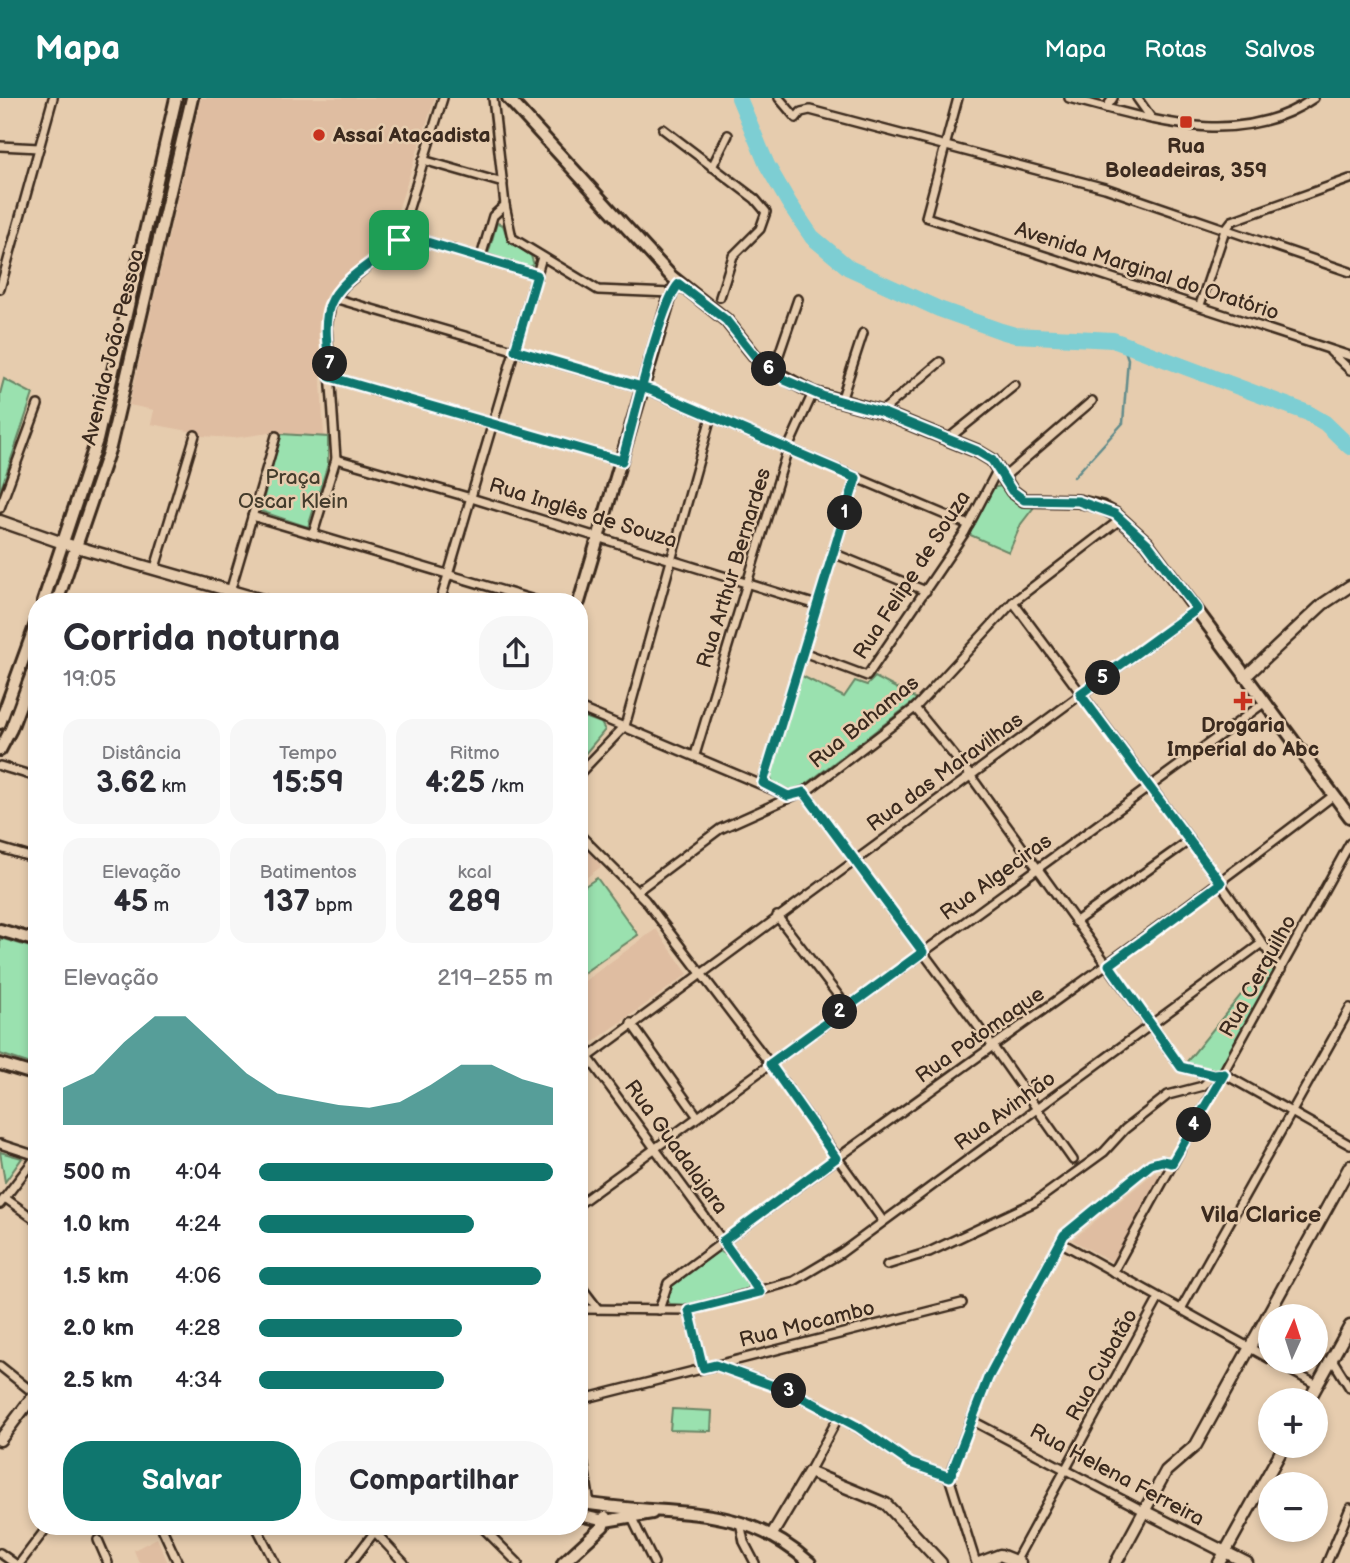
<!DOCTYPE html>
<html lang="pt">
<meta charset="utf-8">
<style>
:root{--surface:#fff;--page:#f7f7f7;--text:#2b2b33;--muted:#7c7c81;--accent:#0f766e}
body{margin:0;font-family:"Balsamiq Sans",sans-serif;background:var(--page);color:var(--text);height:100vh;display:flex;flex-direction:column;font-size:26px;white-space:nowrap}
*{box-sizing:border-box;margin:0}
p{font-size:23px;color:var(--muted)}
.icon{flex:none;width:38px;height:38px;fill:none;stroke:currentColor;stroke-width:2;stroke-linecap:round;stroke-linejoin:round}
.map{position:relative;flex:1;overflow:hidden}
.drawer{position:absolute;left:28px;top:495px;width:560px;height:942px;display:flex;flex-direction:column;background:var(--surface);border-radius:28px;box-shadow:0 4px 10px #0003}
.drawer>*{flex:none}
.needle{width:46px;rotate:3deg}
.buttons{position:absolute;left:1258px;top:1206px;display:grid;gap:14px}
.buttons a{display:grid;place-items:center;width:70px;height:70px;border-radius:50%;background:var(--surface);box-shadow:0 4px 10px #0003;font-size:35px}
.pin{position:absolute;display:grid;place-items:center;width:60px;height:60px;color:#fff;margin:-30px;border-radius:14px;box-shadow:0 4px 10px #0006}
.km{position:absolute;width:35px;height:35px;margin:-18px;border-radius:50%;background:#222;color:#fff;font-size:19px;line-height:35px;text-align:center}
.round{display:grid;place-items:center;flex:none;width:74px;height:74px;border-radius:28px;background:var(--page)}
.headline{display:flex;align-items:center;justify-content:space-between;height:119px;padding:0 35px}
h1{font-size:38px;font-weight:700;line-height:52px}
.figures{display:grid;grid-template-columns:repeat(3,1fr);gap:10px;height:119px;padding:7px 35px}
.figures div{display:grid;align-content:center;border-radius:18px;background:var(--page);text-align:center}
.figures b{font-size:30px;font-weight:700}
.figures small{font-size:19px;font-weight:400}
.figures p{font-size:19px}
.chart{height:196px;padding:14px 35px}
.chart p{display:flex;justify-content:space-between}
.chart svg{width:100%;height:126px;margin-top:7px;fill:var(--accent);opacity:.7}
.primary-button{display:flex;gap:14px;margin-top:auto;padding:14px 35px}
.primary-button a{flex:1;height:80px;border-radius:28px;background:var(--accent);color:#fff;font-size:28px;font-weight:700;line-height:80px;text-align:center}
.primary-button a+a{background:var(--page);color:var(--text)}
ul{padding:0 35px;list-style:none;font-size:23px}
li{display:grid;grid-template-columns:112px 84px 1fr;align-items:center;height:52px}
li i{height:18px;border-radius:9px;background:var(--accent)}
header{display:flex;align-items:center;gap:42px;box-sizing:border-box;height:98px;padding:0 35px;background:var(--accent);color:#fff}
header strong{font-size:33px}
nav{display:flex;gap:38px;margin-inline-start:auto;font-size:24px}
.map>svg:first-child{display:block}
.built{fill:#dfbda1}
.green{fill:#9ae1af;stroke:#6a8666;stroke-width:2}
.lines{fill:none;stroke-linecap:round;stroke-linejoin:round}
.stream{stroke:#638c8b;stroke-width:2.5}
.river{stroke:#7dced3;stroke-width:16}
.minor-casing{stroke:#3b2a1e;stroke-width:12}
.tertiary-casing{stroke:#3b2a1e;stroke-width:15}
.secondary-casing{stroke:#3b2a1e;stroke-width:16}
.minor{stroke:#e6ccae;stroke-width:7}
.tertiary{stroke:#e6ccae;stroke-width:10}
.secondary{stroke:#e6ccae;stroke-width:10}
.route-casing{stroke:#fff;stroke-width:14}
.route{stroke:#0f766e;stroke-width:9}
.poi-dot{fill:#c8321e;stroke:#e6ccae;stroke-width:2.5}
.labels{text-anchor:middle;dominant-baseline:central;stroke-width:5;stroke-linejoin:round;paint-order:stroke}
.poi-label{font-size:21px;font-weight:bold;fill:#3b2a1e;stroke:#e6ccae}
.street-label{font-size:21px;fill:#3b2a1e;stroke:#e6ccae}
.park-label{font-size:21px;fill:#443c2c;stroke:#e6ccae}
.neighbourhood-label{font-size:23px;font-weight:bold;fill:#3b2a1e;stroke:#e6ccae}
</style>
<header>
<strong>Mapa</strong>
<nav><a>Mapa</a><a>Rotas</a><a>Salvos</a></nav>
</header>
<div class="map">
<svg width="1350" height="1465" viewBox="0 0 1350 1465">
<rect width="100%" height="100%" fill="#e6ccae"/>
<filter id="ink" filterUnits="userSpaceOnUse"><feTurbulence type="fractalNoise" baseFrequency=".0143" numOctaves="2"/><feDisplacementMap in="SourceGraphic" scale="14" xChannelSelector="R" yChannelSelector="G"/><feConvolveMatrix kernelMatrix="1 2 1 2 8 2 1 2 1" color-interpolation-filters="sRGB"/></filter>
<g filter="url(#ink)">
<!-- built -->
<g class="built">
<path d="M201,0H435L393,127L386,139L327,195L321,209L318,230L324,338L269,335L234,340L202,338L189,333L151,326L154,312L129,307Z"/>
<path d="M579,744L602,768L579,785Z"/>
<path d="M656,831L688,876L579,954V887Z"/>
<path d="M1155,1074L1160,1079L1112,1164L1072,1142Z"/>
<path d="M157,1440L168,1465H139L134,1452Z"/>
</g>
<!-- green -->
<g class="green">
<path d="M497,125L503,127L508,142L531,158L534,167L526,170L488,156Z"/>
<path d="M4,281L33,296L0,394V296Z"/>
<path d="M281,336L328,339V366L308,429L260,413Z"/>
<path d="M1001,388L1019,405L1034,409L1021,426L1009,454L968,436L992,390Z"/>
<path d="M800,577L844,599L855,583L867,587L875,579L917,601L804,688L790,692L774,686L770,678Z"/>
<path d="M579,617L601,625L605,632L579,663Z"/>
<path d="M597,780L638,837L579,878V792Z"/>
<path d="M0,840L37,851V968L0,956Z"/>
<path d="M1269,862L1273,867V877L1221,971L1216,973L1185,966Z"/>
<path d="M0,1054L22,1060L5,1084Z"/>
<path d="M719,1153L726,1156L749,1187V1192L689,1207L670,1206L666,1200L671,1188Z"/>
<path d="M672,1311L712,1313L711,1333L670,1332Z"/>
</g>
<g class="lines">
<!-- stream -->
<path class="stream" d="M1074,379L1123,325L1128,261L1122,244"/>
<!-- river -->
<path class="river" d="M739,0L767,67L789,105L812,139L849,170L939,211L1001,233L1015,237L1113,242L1308,315L1325,325L1350,349"/>
<!-- minor casing -->
<g class="minor-casing">
<g id="minor">
<path d="M493,0L505,107L512,140L598,192L671,195"/>
<path d="M779,0L796,20L801,14L810,12L1105,90L1350,174"/>
<path d="M958,0L926,119L1350,258"/>
<path d="M1069,0C1150,21 1238,53 1314,0"/>
<path d="M1137,0L1152,21"/>
<path d="M1106,10L1113,0"/>
<path d="M663,31L755,101L766,114L760,131L733,158L720,199"/>
<path d="M0,48L39,50"/>
<path d="M423,62L503,85"/>
<path d="M712,69L728,37"/>
<path d="M400,136L537,177"/>
<path d="M481,159L493,118L505,107"/>
<path d="M0,191L53,0"/>
<path d="M334,200L644,290L969,427"/>
<path d="M1200,207L1225,132L1232,123L1350,81"/>
<path d="M1331,254L1350,272"/>
<path d="M773,274L798,201"/>
<path d="M330,279L622,363"/>
<path d="M841,303L863,235"/>
<path d="M881,314L940,264"/>
<path d="M949,340L1015,287"/>
<path d="M336,361L471,400L817,507"/>
<path d="M1004,379L1092,303"/>
<path d="M0,410L38,307"/>
<path d="M252,418L541,504"/>
<path d="M313,436L336,361L327,229L331,206L344,188L399,142L443,0"/>
<path d="M833,455L926,493"/>
<path d="M155,470L195,337"/>
<path d="M227,504L276,338"/>
<path d="M440,504L542,159"/>
<path d="M1013,504L1190,742L1281,872"/>
<path d="M803,554L867,578L965,434L998,371"/>
<path d="M25,594L37,598"/>
<path d="M579,610L788,698"/>
<path d="M915,610L970,677L1181,969L1214,977L1224,976"/>
<path d="M695,657L788,350L813,295"/>
<path d="M0,668L37,679"/>
<path d="M579,676L625,628L711,319"/>
<path d="M763,685L856,380"/>
<path d="M804,694L994,950L1073,1062"/>
<path d="M579,736L645,802L770,966L883,1123"/>
<path d="M0,750L37,761"/>
<path d="M636,794L720,731L811,690L915,610L1013,504L1121,421"/>
<path d="M777,818L847,909"/>
<path d="M1075,824L1190,742"/>
<path d="M631,925L698,1019"/>
<path d="M588,959L760,1194"/>
<path d="M579,966L1197,511"/>
<path d="M1224,976L1350,1047"/>
<path d="M0,1046L37,1058"/>
<path d="M5,1100L37,1123"/>
<path d="M0,1106L37,1058"/>
<path d="M579,1106L1264,605"/>
<path d="M1060,1144L1270,1261"/>
<path d="M887,1167L929,1154L1035,1104L1104,1054L1125,1031L1168,997L1203,988L1214,977"/>
<path d="M1113,1174L1350,745"/>
<path d="M579,1186L598,1211"/>
<path d="M579,1211L689,1212L794,1183L841,1155L1262,845"/>
<path d="M1181,1211L1350,910"/>
<path d="M659,1212L668,1185C888,1019 1116,865 1334,697"/>
<path d="M689,1212L703,1270"/>
<path d="M1332,1261L1350,1290"/>
<path d="M1275,1264L1317,1287"/>
<path d="M715,1267L795,1295L857,1329L910,1365L949,1379"/>
<path d="M0,1268L35,1296"/>
<path d="M579,1302L962,1205"/>
<path d="M971,1322L1144,1413"/>
<path d="M579,1337L590,1406"/>
<path d="M809,1374L839,1318"/>
<path d="M630,1416L654,1465"/>
<path d="M740,1424L744,1444L755,1465"/>
<path d="M161,1428L178,1465"/>
<path d="M256,1428L275,1465"/>
<path d="M481,1428L518,1465"/>
<path d="M375,1434L404,1465"/>
<path d="M98,1442L108,1465"/>
<path d="M0,1455L14,1465"/>
<path d="M1016,1462L1159,1200"/>
<path d="M20,1465L48,1428"/>
<path d="M351,1465L379,1428"/>
<path d="M976,1465L949,1379L988,1280L1064,1137L1151,1066L1162,1063L1172,1065"/>
<path d="M1327,1465L1350,1410"/>
</g>
</g>
<!-- tertiary casing -->
<g class="tertiary-casing">
<g id="tertiary">
<path d="M0,423L63,445L269,504"/>
<path d="M1245,579L1323,506L1350,488"/>
<path d="M1309,1302L1350,1228"/>
<path d="M0,1342L37,1293"/>
<path d="M1144,1413L1247,1465"/>
<path d="M771,1438L809,1374L886,1406L941,1465"/>
<path d="M979,1465L1000,1457L1020,1465"/>
<path d="M1116,1465L1166,1373L1196,1347L1350,1068"/>
<path d="M1219,1465L1284,1348"/>
</g>
</g>
<!-- secondary casing -->
<g class="secondary-casing">
<g id="secondary">
<path d="M508,0L671,178L726,222L762,267L813,295L881,314L977,353L992,362L1012,393L1024,402L1078,403L1102,409L1115,416L1147,445L1350,719"/>
<path d="M43,504L97,342L176,0"/>
<path d="M57,504L110,349L192,0"/>
<path d="M579,504L655,248L671,195L679,185"/>
<path d="M0,625L37,523"/>
<path d="M0,652L11,631L37,562"/>
<path d="M0,832L37,843"/>
<path d="M0,966L37,977"/>
<path d="M579,1404C666,1421 736,1399 810,1465"/>
<path d="M579,1417L605,1423L652,1415"/>
<path d="M563,1465L603,1428L605,1419"/>
</g>
</g>
<!-- minor -->
<use href="#minor" class="minor"/>
<!-- tertiary -->
<use href="#tertiary" class="tertiary"/>
<!-- secondary -->
<use href="#secondary" class="secondary"/>
</g>
</g>
<g class="lines" filter="url(#ink)">
<!-- route casing -->
<g class="route-casing">
<path id="route" d="M399,142L400,136L537,177L515,252L635,287L653,293L856,380L763,685L788,698L804,694L923,854L770,966L836,1060L723,1143L760,1194L689,1212L703,1270L715,1267L796,1296L858,1329L910,1365L950,1379L988,1280L1064,1137L1151,1066L1162,1063L1172,1065L1224,976L1214,977L1181,969L1109,867L1221,785L1080,596L1197,511L1147,445L1115,416L1078,403L1024,402L1012,393L992,362L977,353L881,314L822,298L785,282L762,267L726,222L679,186C660,205 632,330 622,363L330,279C329,257 322,228 330,207C341,179 379,163 399,142"/>
</g>
<!-- route -->
<use href="#route" class="route"/>
</g>
<!-- markers -->
<g class="poi-dot">
<rect x="1179" y="17" width="14" height="14" rx="3.5"/>
<circle cx="319" cy="37" r="7"/>
<path d="M1239.5 592.5h7v7h7v7h-7v7h-7v-7h-7v-7h7z"/>
</g>
<g class="labels">
<!-- poi labels -->
<g class="poi-label">
<text x="333" y="37" text-anchor="start">Assaí Atacadista</text>
<text x="1186" y="48">Rua<tspan x="1186" dy="24">Boleadeiras, 359</tspan></text>
<text x="1243" y="627">Drogaria<tspan x="1243" dy="24">Imperial do Abc</tspan></text>
</g>
<!-- street labels -->
<g class="street-label">
<text transform="translate(1147 173) rotate(18)">Avenida Marginal do Oratório</text>
<text transform="translate(113 249) rotate(-76)">Avenida João Pessoa</text>
<text transform="translate(583 415) rotate(17)">Rua Inglês de Souza</text>
<text transform="translate(734 470) rotate(-73)">Rua Arthur Bernardes</text>
<text transform="translate(912 477) rotate(-57)">Rua Felipe de Souza</text>
<text transform="translate(864 624) rotate(-39)">Rua Bahamas</text>
<text transform="translate(945 674) rotate(-36)">Rua das Maravilhas</text>
<text transform="translate(996 779) rotate(-36)">Rua Algeciras</text>
<text transform="translate(1258 878) rotate(-61)">Rua Cerquilho</text>
<text transform="translate(980 937) rotate(-35)">Rua Potomaque</text>
<text transform="translate(1005 1013) rotate(-36)">Rua Avinhão</text>
<text transform="translate(676 1049) rotate(54)">Rua Guadalajara</text>
<text transform="translate(807 1226) rotate(-14)">Rua Mocambo</text>
<text transform="translate(1102 1267) rotate(-61)">Rua Cubatão</text>
<text transform="translate(1117 1377) rotate(28)">Rua Helena Ferreira</text>
</g>
<!-- park labels -->
<g class="park-label">
<text x="293" y="379">Praça<tspan x="293" dy="24">Oscar Klein</tspan></text>
</g>
<!-- neighbourhood labels -->
<g class="neighbourhood-label">
<text x="1261" y="1117">Vila Clarice</text>
</g>
</g>
</svg>
<div class="buttons">
<a><svg class="needle" viewBox="-14 -14 28 28"><path d="M0-13l5 13h-10z" fill="#e53935"/><path d="M0 13l5-13h-10z" fill="#7c7c81"/></svg></a>
<a>+</a>
<a>−</a>
</div>
<div class="pin" style="left:399px;top:142px;background:#1e9e55"><svg class="icon" aria-label="arrive" viewBox="0 0 24 24"><path d="M6 21V4h12l-3 4 3 4H6"/></svg></div>
<b class="km" style="left:845px;top:415px">1</b>
<b class="km" style="left:840px;top:914px">2</b>
<b class="km" style="left:789px;top:1293px">3</b>
<b class="km" style="left:1194px;top:1027px">4</b>
<b class="km" style="left:1103px;top:580px">5</b>
<b class="km" style="left:769px;top:271px">6</b>
<b class="km" style="left:330px;top:266px">7</b>
<section class="drawer">
<div class="headline"><div><h1>Corrida noturna</h1><p>19:05</p></div><a class="round"><svg class="icon" aria-label="share" viewBox="0 0 24 24"><path d="M12 15V3M7 8l5-5 5 5M5 13v7h14v-7"/></svg></a></div>
<div class="figures">
<div><p>Distância</p><b>3.62<small> km</small></b></div>
<div><p>Tempo</p><b>15:59</b></div>
<div><p>Ritmo</p><b>4:25<small> /km</small></b></div>
</div>
<div class="figures">
<div><p>Elevação</p><b>45<small> m</small></b></div>
<div><p>Batimentos</p><b>137<small> bpm</small></b></div>
<div><p>kcal</p><b>289</b></div>
</div>
<div class="chart"><p><span>Elevação</span>219–255 m</p>
<svg viewBox="0 0 160 44" preserveAspectRatio="none"><path d="M0 44V31L10 26L20 15L30 6L40 6L50 16L60 26L70 33L80 35L90 37L100 38L110 36L120 30L130 23L140 23L150 28L160 31V44z"/></svg>
</div>
<ul>
<li><b>500 m</b>4:04<i style="width:100%"></i></li>
<li><b>1.0 km</b>4:24<i style="width:73%"></i></li>
<li><b>1.5 km</b>4:06<i style="width:96%"></i></li>
<li><b>2.0 km</b>4:28<i style="width:69%"></i></li>
<li><b>2.5 km</b>4:34<i style="width:63%"></i></li>
</ul>
<div class="primary-button"><a>Salvar</a><a>Compartilhar</a></div>
</section>
</div>
